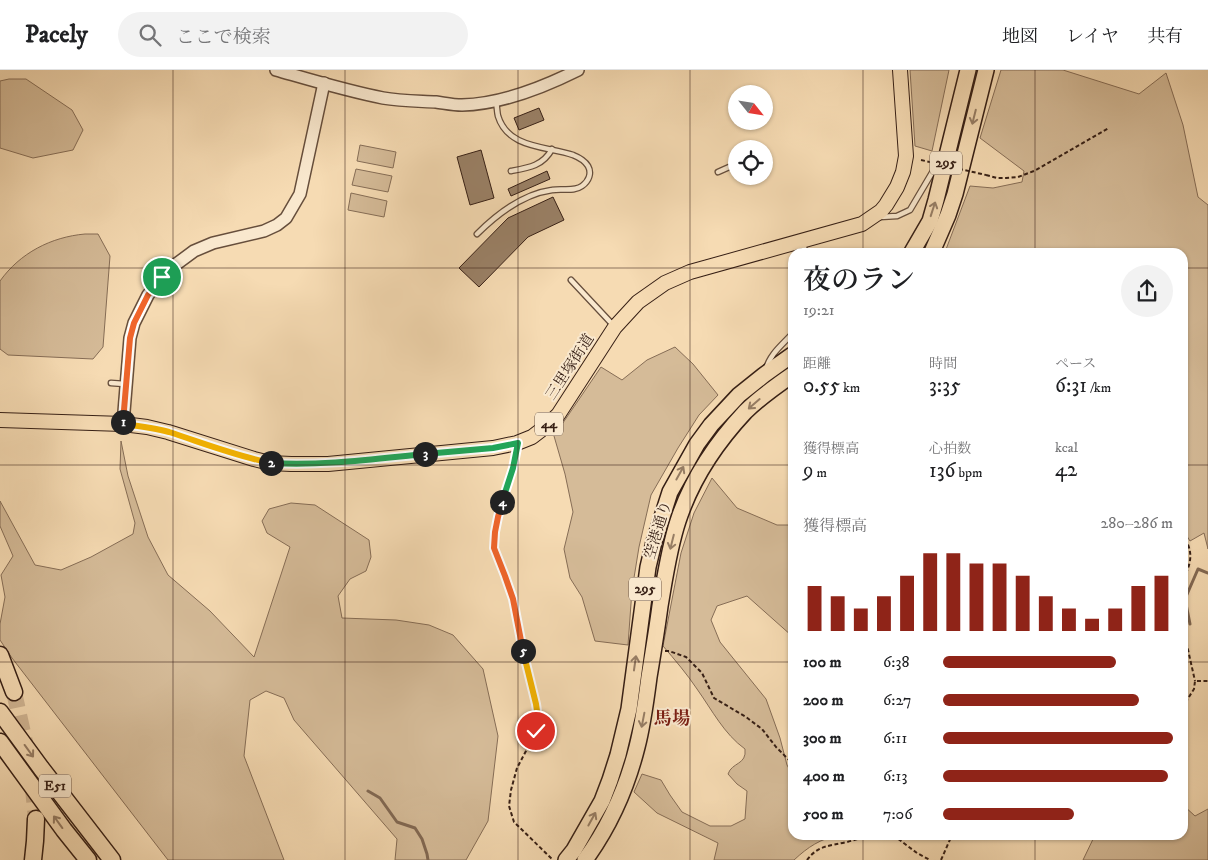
<!DOCTYPE html>
<html lang="ja">
<meta charset="utf-8">
<style>
:root{--surface:#fff;--page:#f2f2f2;--text:#202124;--muted:#757577;--line:#e0e0e0;--accent:#8f2418}
body{margin:0;font-family:"IM FELL DW Pica","Noto Serif JP",serif;background:var(--page);color:var(--text);height:100vh;display:flex;flex-direction:column;font-size:19px;white-space:nowrap}
*{box-sizing:border-box;margin:0}
p{font-size:16px;color:var(--muted)}
.icon{flex:none;width:28px;height:28px;fill:none;stroke:currentColor;stroke-width:2;stroke-linecap:round;stroke-linejoin:round}
.map{position:relative;flex:1;overflow:hidden}
.details{position:absolute;left:788px;top:178px;width:400px;height:592px;display:flex;flex-direction:column;background:var(--surface);border-radius:15px;box-shadow:0 1px 4px #0004}
.details>*{flex:none}
.needle{width:32px;rotate:120deg}
.controls{position:absolute;left:728px;top:15px;display:grid;gap:10px}
.controls a{display:grid;place-items:center;width:45px;height:45px;border-radius:50%;background:var(--surface);box-shadow:0 1px 4px #0004;font-size:25px}
.pin{position:absolute;display:grid;place-items:center;width:42px;height:42px;color:#fff;margin:-21px;border:2px solid #fff;border-radius:50%;box-shadow:0 1px 5px #0007}
.km{position:absolute;width:25px;height:25px;margin:-12px;border-radius:50%;background:#222;color:#fff;font-size:14px;line-height:25px;text-align:center}
.round{display:grid;place-items:center;flex:none;width:52px;height:52px;border-radius:26px;background:var(--page)}
.overview{display:flex;align-items:center;justify-content:space-between;height:85px;padding:0 15px}
h1{font-size:28px;font-weight:600;line-height:38px}
.figures{display:grid;grid-template-columns:repeat(3,1fr);gap:8px;height:85px;padding:5px 15px}
.figures div{display:grid;align-content:center}
.figures b{font-size:21px;font-weight:600}
.figures small{font-size:14px;font-weight:400}
.figures p{font-size:14px}
.chart{height:140px;padding:10px 15px}
.chart p{display:flex;justify-content:space-between}
.chart svg{width:100%;height:90px;margin-top:5px;stroke:var(--accent);stroke-width:6}
ul{padding:0 15px;list-style:none;font-size:16px}
li{display:grid;grid-template-columns:80px 60px 1fr;align-items:center;height:38px}
li i{height:12px;border-radius:6px;background:var(--accent)}
header{display:flex;align-items:center;gap:30px;box-sizing:border-box;height:70px;padding:0 25px;background:var(--surface);border-bottom:1px solid var(--line)}
header strong{font-size:24px}
nav{display:flex;gap:28px;margin-inline-start:auto;font-size:18px}
.search{width:350px;height:45px;background:var(--page);display:flex;align-items:center;gap:12px;box-sizing:border-box;padding:0 18px;border-radius:28px;color:var(--muted);font-size:19px}
.map>svg:first-child{display:block}
.green{fill:#d5bb98;stroke:#866d56}
.lines{fill:none;stroke-linecap:round;stroke-linejoin:round}
.stream{stroke:#826953;stroke-width:3}
.building{fill:#9a8167;stroke:#361f15}
.motorway-tunnel{stroke:#d0b593;stroke-width:16;stroke-dasharray:16 8;stroke-linecap:butt}
.service-casing{stroke:#664e3c;stroke-width:7}
.tertiary-casing{stroke:#664e3c;stroke-width:14}
.primary-casing{stroke:#361f15;stroke-width:16}
.trunk-casing{stroke:#361f15;stroke-width:18}
.motorway-casing{stroke:#361f15;stroke-width:19}
.path{stroke:#361f15;stroke-width:2;stroke-dasharray:4 2.5;stroke-linecap:butt}
.service{stroke:#f9e8ce;stroke-width:4.5}
.tertiary{stroke:#f9e8ce;stroke-width:11}
.primary{stroke:#f6dbb3;stroke-width:14}
.trunk{stroke:#f6dbb3;stroke-width:15}
.motorway{stroke:#f6dbb3;stroke-width:16}
.path-bridge{stroke:#361f15;stroke-width:2;stroke-dasharray:4 2.5;stroke-linecap:butt}
.oneway{stroke:#967d64}
.split-1-casing{stroke:#fff;stroke-width:10}
.split-2-casing{stroke:#fff;stroke-width:10}
.split-3-casing{stroke:#fff;stroke-width:10}
.split-4-casing{stroke:#fff;stroke-width:10}
.split-5-casing{stroke:#fff;stroke-width:10}
.split-6-casing{stroke:#fff;stroke-width:10}
.split-1{stroke:#f0652b;stroke-width:6}
.split-2{stroke:#f5b400;stroke-width:6}
.split-3{stroke:#22a559;stroke-width:6}
.split-4{stroke:#22a559;stroke-width:6}
.split-5{stroke:#f0652b;stroke-width:6}
.split-6{stroke:#f5b400;stroke-width:6}
.grid{fill:none;stroke:#361f15;stroke-width:1;stroke-opacity:0.55}
.labels{text-anchor:middle;dominant-baseline:central;stroke-width:4;stroke-linejoin:round;paint-order:stroke}
.shield{fill:#f9e8ce;stroke:#705b4c;stroke-width:1}
.shield-label{font-size:14px;font-weight:bold;fill:#361f15}
.street-label{font-size:15px;fill:#361f15;stroke:#f9e8ce}
.quarter-label{font-size:18px;font-weight:bold;fill:#7a1f14;stroke:#f9e8ce}
</style>
<header>
<strong>Pacely</strong>
<div class="search"><svg class="icon" aria-label="search" viewBox="0 0 24 24"><circle cx="10" cy="10" r="6"/><path d="M15 15l6 6"/></svg>ここで検索</div>
<nav><a>地図</a><a>レイヤ</a><a>共有</a></nav>
</header>
<div class="map">
<svg width="1208" height="790" viewBox="0 0 1208 790">
<rect width="100%" height="100%" fill="#f6dbb3"/>
<filter id="stains"><feTurbulence type="fractalNoise" baseFrequency=".004" numOctaves="4"/><feColorMatrix values="0 0 0 0 .2 0 0 0 0 .09 0 0 0 0 .02 0 0 0 .5 -.17"/></filter>
<radialGradient id="worn" r=".72"><stop offset=".6" stop-color="#630" stop-opacity="0"/><stop offset="1" stop-color="#630" stop-opacity=".3"/></radialGradient>
<!-- green -->
<g class="green">
<path d="M910,0H949L932,81L915,76Z"/>
<path d="M1001,0H1063L1139,24L1166,3L1183,55L1198,127L1208,135V479L1204,463L1190,471L1183,460L1182,313L1184,311L1182,310V182H945L970,116L993,118L1022,112L1024,101L980,68Z"/>
<path d="M9,9H26L72,40L83,60L73,80L33,88L0,78V11Z"/>
<path d="M360,75L396,82L393,98L357,91Z"/>
<path d="M356,99L392,106L388,122L352,115Z"/>
<path d="M351,123L387,131L384,147L348,140Z"/>
<path d="M85,164H98L110,186L103,277L93,289L8,285L0,279V211C20,183 51,167 85,164Z"/>
<path d="M675,277L693,294L718,325L699,345L678,378L651,425L639,477L632,520L628,575L595,571L582,527L570,508L564,479L573,442L565,404L554,366L601,297L622,310L647,290Z"/>
<path d="M121,371L128,406L148,467L168,505L210,541L254,587L290,477L267,463L262,451L269,439L291,433L315,435L369,470L371,487L366,501L350,509L338,526L342,548L396,550L429,555L453,565L483,599L498,666L488,751L466,790H395L397,769L294,650L284,628L266,621L250,630L244,686L284,790H168L12,588L0,570V554L5,527L1,505L13,486L0,456V431L35,495L61,500L91,487L133,464L135,453L120,399Z"/>
<path d="M712,408L737,438L777,455H792V566L747,526L717,536L711,550L720,572L766,629L780,668L787,695L792,704V765H839C820,769 808,777 794,790H714L718,773L657,743L634,722L642,704L661,710L670,725L682,742L710,756H731L745,749L747,721L737,714L728,704C732,692 747,695 745,679C724,664 712,640 697,619C687,604 675,590 663,576L681,483L694,443Z"/>
<path d="M1183,735L1195,746L1208,739V790H1083L1095,765H1182Z"/>
</g>
<g class="lines">
<!-- stream -->
<g class="stream">
<path d="M1190,554L1185,529L1198,499L1208,503"/>
<path d="M368,721L380,728L397,752L415,758L422,769L427,784L428,790"/>
</g>
</g>
<!-- building -->
<g class="building">
<path d="M539,38L544,50L519,60L514,48Z"/>
<path d="M481,80L494,128L470,135L457,87Z"/>
<path d="M547,101L550,109L511,126L508,119Z"/>
<path d="M553,127L564,150L528,167L479,217L459,198L508,148Z"/>
</g>
<g class="lines">
<!-- motorway-tunnel -->
<path class="motorway-tunnel" d="M14,622L31,699L36,749"/>
<!-- service casing -->
<g class="service-casing">
<g id="service">
<path d="M511,101C528,98 543,96 552,79"/>
<path d="M718,102L736,94"/>
<path d="M880,147L897,146L910,140L936,96L940,97"/>
<path d="M477,164C498,143 523,124 552,120C562,118 574,122 582,116C589,111 592,103 588,96C585,91 578,87 573,85C547,76 508,79 498,46C497,42 497,36 496,31"/>
<path d="M803,172L805,182"/>
<path d="M571,210L614,256"/>
<path d="M766,299C770,284 782,275 792,264"/>
<path d="M111,313L125,314"/>
</g>
</g>
<!-- tertiary casing -->
<g class="tertiary-casing">
<g id="tertiary">
<path d="M276,0C311,10 347,21 383,28C400,31 418,31 436,32C444,33 453,35 462,35C501,34 544,17 578,0"/>
<path d="M123,354L130,268L134,253L148,225L162,207L175,195L194,181L213,173L264,161L277,155L286,148L300,124L324,13"/>
</g>
</g>
<!-- primary casing -->
<g class="primary-casing">
<path id="primary" d="M0,350L123,354L147,357L168,362L254,389L270,393L291,394H328L493,378L517,373L532,367L545,357L558,345L615,257L638,232L665,213L690,202L862,154L881,141L886,135L897,117L903,102L906,86L900,0"/>
</g>
<!-- trunk casing -->
<g class="trunk-casing">
<g id="trunk">
<path d="M912,182L930,151L936,130L968,0"/>
<path d="M932,182L948,145L955,124L986,0"/>
<path d="M566,790L574,780L602,731L610,710L618,685L629,639L648,497L654,472L670,422L697,374L711,355L739,325L764,305L792,285"/>
<path d="M585,790C609,757 627,717 637,677C643,654 646,630 649,607C653,583 657,559 660,536C665,507 669,478 678,451C691,411 716,373 745,342C759,328 776,316 792,305"/>
</g>
</g>
<!-- motorway casing -->
<g class="motorway-casing">
<g id="motorway">
<path d="M0,585L14,622"/>
<path d="M0,642L41,698L112,790"/>
<path d="M0,672L64,760L88,790"/>
<path d="M33,790L35,771L36,749"/>
</g>
</g>
<!-- path -->
<g class="path">
<path d="M986,105L997,108H1006L1018,107L1034,101L1109,58"/>
<path d="M515,387L513,398L498,447L495,462L494,478L505,506L513,529L520,570L536,634L539,648L536,661L526,681L517,698L511,720L509,736L514,752L553,790"/>
<path d="M1182,463C1195,484 1191,492 1182,513"/>
<path d="M1182,553L1195,611"/>
<path d="M665,581H669L686,587L702,603L714,628L746,647L762,659L776,677L792,693"/>
<path d="M1182,638L1194,619L1195,611H1208"/>
<path d="M893,765L917,783L930,790"/>
<path d="M807,790C818,775 830,776 847,772C855,770 863,767 871,765"/>
<path d="M941,790L952,765"/>
</g>
<!-- service -->
<use href="#service" class="service"/>
<!-- tertiary -->
<use href="#tertiary" class="tertiary"/>
<!-- primary -->
<use href="#primary" class="primary"/>
<!-- trunk -->
<use href="#trunk" class="trunk"/>
<!-- motorway -->
<use href="#motorway" class="motorway"/>
<!-- path-bridge -->
<path class="path-bridge" d="M921,90L986,105"/>
</g>
<!-- one-way arrows -->
<defs><path id="oneway-shaft" d="M-6 0H5M1.5-3L5.5 0L1.5 3" fill="none" stroke-width="1.6" stroke-linecap="round" stroke-linejoin="round" transform="scale(1.25)"/></defs>
<g class="oneway">
<use href="#oneway-shaft" transform="translate(974 47) rotate(104)"/>
<use href="#oneway-shaft" transform="translate(933 139) rotate(-72)"/>
<use href="#oneway-shaft" transform="translate(754 334) rotate(139)"/>
<use href="#oneway-shaft" transform="translate(680 403) rotate(-61)"/>
<use href="#oneway-shaft" transform="translate(672 472) rotate(104)"/>
<use href="#oneway-shaft" transform="translate(635 593) rotate(-82)"/>
<use href="#oneway-shaft" transform="translate(643 650) rotate(101)"/>
<use href="#oneway-shaft" transform="translate(29 681) rotate(54)"/>
<use href="#oneway-shaft" transform="translate(592 749) rotate(-61)"/>
<use href="#oneway-shaft" transform="translate(58 752) rotate(-126)"/>
</g>
<g class="lines">
<!-- split-1 casing -->
<g class="split-1-casing">
<path id="split-1" d="M123,352L130,268L134,253L148,225L162,207"/>
</g>
<!-- split-2 casing -->
<g class="split-2-casing">
<path id="split-2" d="M123,352V354C139,356 155,358 169,362C203,373 236,386 271,393"/>
</g>
<!-- split-3 casing -->
<g class="split-3-casing">
<path id="split-3" d="M271,393C322,396 374,389 425,384"/>
</g>
<!-- split-4 casing -->
<g class="split-4-casing">
<path id="split-4" d="M425,384L493,378L518,373L513,398L502,432"/>
</g>
<!-- split-5 casing -->
<g class="split-5-casing">
<path id="split-5" d="M502,432L498,447L495,462L494,478L505,506L513,529L523,581"/>
</g>
<!-- split-6 casing -->
<g class="split-6-casing">
<path id="split-6" d="M523,581L536,634L538,648L536,661"/>
</g>
<!-- split-1 -->
<use href="#split-1" class="split-1"/>
<!-- split-2 -->
<use href="#split-2" class="split-2"/>
<!-- split-3 -->
<use href="#split-3" class="split-3"/>
<!-- split-4 -->
<use href="#split-4" class="split-4"/>
<!-- split-5 -->
<use href="#split-5" class="split-5"/>
<!-- split-6 -->
<use href="#split-6" class="split-6"/>
</g>
<!-- grid -->
<path class="grid" d="M173,0V790M345,0V790M518,0V790M690,0V790M863,0V182M1035,0V182M0,198H792M1182,198H1208M0,395H792M1182,395H1208M0,592H792M1182,592H1208M863,765V790M1035,765V790"/>
<g class="labels">
<!-- shield labels -->
<g class="shield">
<rect x="930" y="81.5" width="32" height="23" rx="4"/>
<rect x="535" y="342.5" width="28" height="23" rx="4"/>
<rect x="629" y="507.5" width="32" height="23" rx="4"/>
<rect x="39" y="704.5" width="32" height="23" rx="4"/>
</g>
<g class="shield-label">
<text x="946" y="93">295</text>
<text x="549" y="354">44</text>
<text x="645" y="519">295</text>
<text x="55" y="716">E51</text>
</g>
<!-- street labels -->
<g class="street-label">
<text transform="translate(570 297) rotate(-57)">三里塚街道</text>
<text transform="translate(658 460) rotate(-73)">空港通り</text>
</g>
<!-- quarter labels -->
<g class="quarter-label">
<text x="672" y="649">馬場</text>
</g>
</g>
<rect width="100%" height="100%" filter="url(#stains)"/>
<rect width="100%" height="100%" fill="url(#worn)"/>
</svg>
<div class="controls">
<a><svg class="needle" viewBox="-14 -14 28 28"><path d="M0-13l5 13h-10z" fill="#e53935"/><path d="M0 13l5-13h-10z" fill="#757577"/></svg></a>
<a><svg class="icon" aria-label="locate" viewBox="0 0 24 24"><circle cx="12" cy="12" r="6"/><path d="M12 2v4M12 18v4M2 12h4M18 12h4"/></svg></a>
</div>
<div class="pin" style="left:162px;top:207px;background:#1e9e55"><svg class="icon" aria-label="arrive" viewBox="0 0 24 24"><path d="M6 21V4h12l-3 4 3 4H6"/></svg></div>
<div class="pin" style="left:536px;top:661px;background:#d93025"><svg class="icon" aria-label="check" viewBox="0 0 24 24"><path d="M5 12l5 5 9-10"/></svg></div>
<b class="km" style="left:123px;top:352px">1</b>
<b class="km" style="left:271px;top:393px">2</b>
<b class="km" style="left:425px;top:384px">3</b>
<b class="km" style="left:502px;top:432px">4</b>
<b class="km" style="left:523px;top:581px">5</b>
<section class="details">
<div class="overview"><div><h1>夜のラン</h1><p>19:21</p></div><a class="round"><svg class="icon" aria-label="share" viewBox="0 0 24 24"><path d="M12 15V3M7 8l5-5 5 5M5 13v7h14v-7"/></svg></a></div>
<div class="figures">
<div><p>距離</p><b>0.55<small> km</small></b></div>
<div><p>時間</p><b>3:35</b></div>
<div><p>ペース</p><b>6:31<small> /km</small></b></div>
</div>
<div class="figures">
<div><p>獲得標高</p><b>9<small> m</small></b></div>
<div><p>心拍数</p><b>136<small> bpm</small></b></div>
<div><p>kcal</p><b>42</b></div>
</div>
<div class="chart"><p><span>獲得標高</span>280–286 m</p>
<svg viewBox="0 0 160 44" preserveAspectRatio="none"><path d="M5 44V22M15 44V27M25 44V33M35 44V27M45 44V17M55 44V6M65 44V6M75 44V11M85 44V11M95 44V17M105 44V27M115 44V33M125 44V38M135 44V33M145 44V22M155 44V17"/></svg>
</div>
<ul>
<li><b>100 m</b>6:38<i style="width:75%"></i></li>
<li><b>200 m</b>6:27<i style="width:85%"></i></li>
<li><b>300 m</b>6:11<i style="width:100%"></i></li>
<li><b>400 m</b>6:13<i style="width:98%"></i></li>
<li><b>500 m</b>7:06<i style="width:57%"></i></li>
</ul>
</section>
</div>
